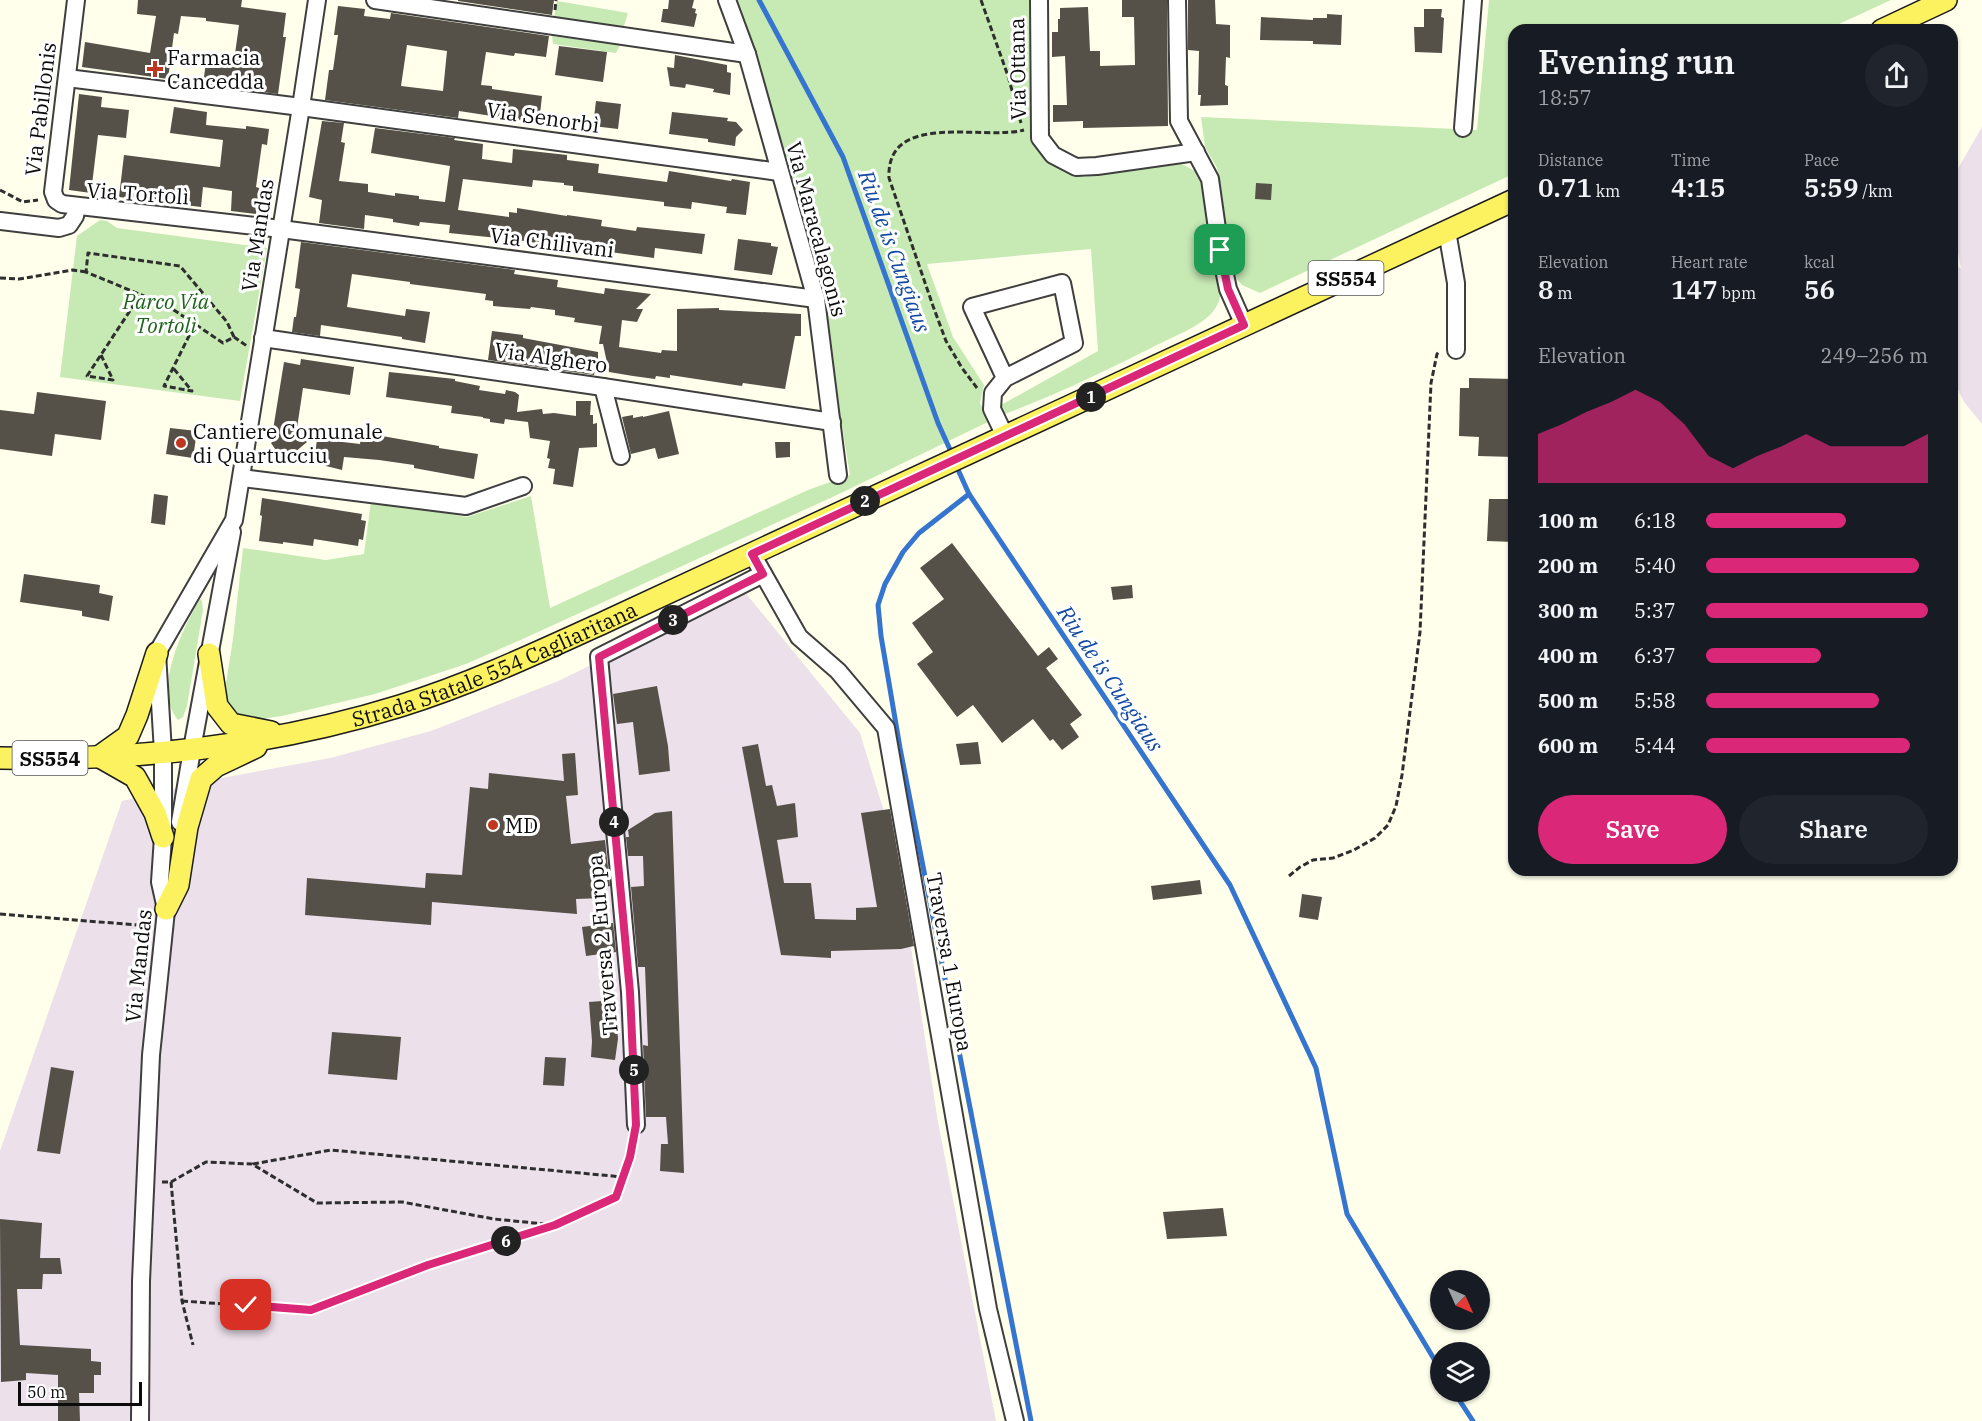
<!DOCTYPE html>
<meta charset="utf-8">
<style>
:root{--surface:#171b24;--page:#20242c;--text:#f1f3f6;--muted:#9ea1a6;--accent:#db2777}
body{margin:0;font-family:"IBM Plex Serif",serif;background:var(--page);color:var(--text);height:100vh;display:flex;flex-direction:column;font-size:22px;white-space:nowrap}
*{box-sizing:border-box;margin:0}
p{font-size:20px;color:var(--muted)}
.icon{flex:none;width:33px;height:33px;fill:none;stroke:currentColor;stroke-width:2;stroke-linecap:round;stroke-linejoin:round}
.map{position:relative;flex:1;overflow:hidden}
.panel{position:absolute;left:1508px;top:24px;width:450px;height:852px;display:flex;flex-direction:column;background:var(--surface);border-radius:18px;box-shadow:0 2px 4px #0004}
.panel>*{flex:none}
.needle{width:39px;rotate:135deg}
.buttons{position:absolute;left:1430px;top:1270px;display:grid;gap:12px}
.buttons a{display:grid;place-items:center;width:60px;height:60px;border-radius:50%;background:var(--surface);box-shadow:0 2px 4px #0004;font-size:30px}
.scale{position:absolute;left:18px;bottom:15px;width:124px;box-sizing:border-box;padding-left:6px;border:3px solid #0c0c0c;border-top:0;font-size:16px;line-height:21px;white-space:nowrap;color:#0c0c0c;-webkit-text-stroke:4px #fff;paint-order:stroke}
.pin{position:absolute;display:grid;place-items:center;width:51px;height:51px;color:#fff;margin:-26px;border-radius:12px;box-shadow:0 3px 9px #0006}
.km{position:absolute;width:30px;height:30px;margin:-15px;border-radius:50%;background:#222;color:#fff;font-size:16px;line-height:30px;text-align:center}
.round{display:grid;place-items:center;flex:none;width:63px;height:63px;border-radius:32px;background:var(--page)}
.headline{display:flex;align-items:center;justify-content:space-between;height:102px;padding:0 30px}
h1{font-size:33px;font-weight:600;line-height:45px}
.figures{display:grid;grid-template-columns:repeat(3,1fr);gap:9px;height:102px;padding:6px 30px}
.figures div{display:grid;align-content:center}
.figures b{font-size:26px;font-weight:600}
.figures small{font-size:16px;font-weight:400}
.figures p{font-size:16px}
.chart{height:168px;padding:12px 30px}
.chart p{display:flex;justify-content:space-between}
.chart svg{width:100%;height:108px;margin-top:6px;fill:var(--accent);opacity:.7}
.primary-button{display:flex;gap:12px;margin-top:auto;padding:12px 30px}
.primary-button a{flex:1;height:69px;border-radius:36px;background:var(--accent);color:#fff;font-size:24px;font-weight:600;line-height:69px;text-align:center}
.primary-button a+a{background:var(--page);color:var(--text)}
ul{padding:0 30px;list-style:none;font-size:20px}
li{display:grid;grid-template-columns:96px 72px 1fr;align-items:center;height:45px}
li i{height:15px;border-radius:8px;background:var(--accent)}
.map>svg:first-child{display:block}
.industrial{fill:#ece0eb}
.green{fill:#c7eab5}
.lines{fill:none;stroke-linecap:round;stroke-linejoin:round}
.stream{stroke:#3575d0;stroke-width:5}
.building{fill:#555048;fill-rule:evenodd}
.minor-casing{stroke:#3f3f3f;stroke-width:20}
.major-casing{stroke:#1d1d1d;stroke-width:24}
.path{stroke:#2e2e2e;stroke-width:3;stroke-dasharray:6 3;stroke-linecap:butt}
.minor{stroke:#fff;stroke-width:16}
.major{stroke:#fcf25f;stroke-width:21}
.route-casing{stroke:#fff;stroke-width:12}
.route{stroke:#db2777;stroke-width:8}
.poi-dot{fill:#bf3721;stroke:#fff;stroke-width:2}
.labels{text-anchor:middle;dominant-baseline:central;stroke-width:6;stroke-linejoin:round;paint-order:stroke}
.shield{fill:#fff;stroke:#555;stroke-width:1.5}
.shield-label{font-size:20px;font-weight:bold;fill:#0c0c0c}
.poi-label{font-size:21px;fill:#0c0c0c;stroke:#fff;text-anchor:start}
.street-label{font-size:21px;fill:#0c0c0c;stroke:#fff}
.park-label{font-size:21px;font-style:italic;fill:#1d651b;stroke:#fff}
.water-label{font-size:22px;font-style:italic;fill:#1349a1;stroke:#fff}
</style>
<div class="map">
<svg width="1982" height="1421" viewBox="0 0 1982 1421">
<rect width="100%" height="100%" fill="#ffffec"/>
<!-- industrial -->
<g class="industrial">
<path d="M1982,127V424L1964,402L1952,377V266L1961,268L1952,220L1953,177Z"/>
<path d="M744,591L860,733L896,851L938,1122L996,1421H0V1151L122,801L211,780L330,758L431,731L556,682Z"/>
</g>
<!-- green -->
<g class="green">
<path d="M737,0H1035V103L1032,143L1044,157L1064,172L1084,177L1176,161L1193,170H1199L1206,184L1222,285C1221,296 1219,305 1211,314C1197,328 1176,335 1159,344C1109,369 1058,394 1005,414L1001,405L1098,351L1091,249L927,264L953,337L984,385L980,403L990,421L839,494L525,638L466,664L375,694L282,716L247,721L236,715L223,702L233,639L243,548L326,560L364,554L371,501L467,517L531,496L550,608L808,490L850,475L821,296L758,64Z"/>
<path d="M1489,0H1891L1826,30H1514L1513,174L1260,293L1242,285L1237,279L1232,268L1222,194L1217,168L1205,147L1201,117L1477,130Z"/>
<path d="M557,1L628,13L623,29L554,17Z"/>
<path d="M552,36L620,45L616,53L553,44Z"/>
<path d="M100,220L107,221L117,228L267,248L240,401L60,377L77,236Z"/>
<path d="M200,599L202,601L203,610L187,706L183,717L178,720C152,690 183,628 200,599Z"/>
</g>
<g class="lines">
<!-- stream -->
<g class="stream">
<path d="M759,0L843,157L938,423L952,454"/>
<path d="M955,463L969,494L1230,885L1316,1068L1347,1214L1440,1369"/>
<path d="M969,494L919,533L903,552L885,584L878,605L881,636L900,748L1031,1421"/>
<path d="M1454,1392L1473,1421"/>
</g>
</g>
<!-- building -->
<g class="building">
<path d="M138,0H242L241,7L286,13L283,37H286L278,94L203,84L207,55L234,61L239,25L206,21V18L181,16L178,34L174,33L168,79L82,67L85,42L150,53L156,16L137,14Z"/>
<path d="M458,0H554L552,15L458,1Z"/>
<path d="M669,0H694L692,8L696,9L695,13L697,14L694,27L661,22L663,9H668Z"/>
<path d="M1122,0H1167L1168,126L1083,128V121L1053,122V105H1067L1065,56L1052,57V32H1058V19H1060V8L1088,7L1090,51H1100V66L1135,65L1134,17H1122Z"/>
<path d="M1188,0H1215L1216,24L1230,25V58L1226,57L1225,85L1228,86V105L1200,106L1201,95H1198L1199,51L1188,50Z"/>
<path d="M338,6L365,9L364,16L390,19L391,13L549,36L546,57L515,53L514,56L486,52L481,85L492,86V89L542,96L539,123L459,111L458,118L325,100L329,70H333L338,35H334ZM407,45L447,51L443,91L401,86Z"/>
<path d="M1424,9H1442L1441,17L1444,18L1442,53L1415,52L1414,27H1424Z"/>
<path d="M1327,14L1342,15L1341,45L1313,44V41L1260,40L1261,17L1313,20V18H1327Z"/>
<path d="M559,46L607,52L603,82L555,75Z"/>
<path d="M675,55L727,65V72L731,73L730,95L713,92L714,89L686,84L685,88L670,86L667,67L674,68Z"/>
<path d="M79,94L102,97L101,107L129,110L126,138L98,135L91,193L69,190Z"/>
<path d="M596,101L621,104L618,129L593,126Z"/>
<path d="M174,107L207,112L206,125L246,129V126L269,129L267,145L262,144L256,187L259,188L256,214L231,211L232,191L203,187L201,207L119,197L124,155L220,167L223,140L170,133Z"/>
<path d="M672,112L728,118L727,121L736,122L743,130L736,137L735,146L708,142V139L669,134Z"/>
<path d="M322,121L344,123L341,142L345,143L339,181L368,184V192L395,196V193L419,196V199L445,202L450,166L371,153L375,128L455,138L454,140L483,144L482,159L512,163L513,149L567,155V160L599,164L598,173L667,182L669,171L731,181L732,179L750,182L746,215L726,213L727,207L692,202L691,209L664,206V202L573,191V186L564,185V183L533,180L532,187L463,179L458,210L509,217V212L517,213V208L567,216V215L602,220L601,226L636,231L637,227L705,234L702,254L655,248L654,258L610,252V254L517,240L449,233L450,225L420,222L419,226L393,222V219L365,215L364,229L319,223L322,200L309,197Z"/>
<path d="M1256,183L1272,184L1271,200L1255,199Z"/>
<path d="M738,239L771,243V246L778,247L772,275L734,270Z"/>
<path d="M301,242L515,270L514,274L558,280L557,287L604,294L605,288L651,294L636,309H643L637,322L622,320L619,347L661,353L662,350L677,351V309L719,308V310L801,314V336H795L785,389L743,383L742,386L670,375V378L656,376L655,379L633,376L609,372L603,344H599L602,326L574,322L575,318L555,315V310L531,307L530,309L493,306V301L485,300L486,294L410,284V282L352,274L347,307L405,316L406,309L430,312L425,343L402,339V337L321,325L320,336L292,332L294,317H296L300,289L295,288Z"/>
<path d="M492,331L523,335V338L598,352V370H595L594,375L488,360Z"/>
<path d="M301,359L354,367L350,395L303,388L297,428L307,442L288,458L284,453L280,456L271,443L278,437L273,430L284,362L300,365Z"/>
<path d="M389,372L455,379V381L480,386L479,390L505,394L506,390L515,392L519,395L517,412L542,409L543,414L554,413L576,416V401H591L590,415H593V424L597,423V447L579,448L573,487L553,484L555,469L548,468L550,459L547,458L550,441L530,438L528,422L505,419L504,424L490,422V419L483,418V417L451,413L452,406L386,397Z"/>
<path d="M1469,378L1514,379V457L1478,456L1479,437L1459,436L1460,388H1469Z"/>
<path d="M37,392L106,401L101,440L55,434L52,456L0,449V410L34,414Z"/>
<path d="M669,411L679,454L658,459L655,448L631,454L622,417L633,415V418L643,416V417Z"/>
<path d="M170,428L197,431L193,458L166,454Z"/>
<path d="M362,430L382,433V436L439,446V448L478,454L474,479L414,468V465L379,460L344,457L342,470L314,463L317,439L360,444Z"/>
<path d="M775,442H790V457L776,458Z"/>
<path d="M154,494L168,496L165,525L151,523Z"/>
<path d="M262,498L362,514L361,520L366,521L363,540L359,539L358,546L314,539L313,546L283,542V544L259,541L262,516L260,515Z"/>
<path d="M1489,499H1514V542L1487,541Z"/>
<path d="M952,543L1038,656L1049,647L1058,659L1046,668L1082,715L1070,724L1079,737L1062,750L1053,739L1050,741L1033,719L1002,743L973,705L957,717L917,664L933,652L912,623L944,599L920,568Z"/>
<path d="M24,574L100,585L99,593L113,596L109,621L82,616V611L20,602Z"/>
<path d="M1132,585L1133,598L1113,600L1111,587Z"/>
<path d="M657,686L668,746L670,771L639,775L633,722L617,724L613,694Z"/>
<path d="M978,742L981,764L960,765L956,744Z"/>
<path d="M758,744L766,786L772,785L777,806L795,803L798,837L777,840L784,883H811L815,919L856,920V908L877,907L861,813L890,809L914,946L901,949L831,951V958L781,955L742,747Z"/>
<path d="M575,753L578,795L566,796L571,844L605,840L610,886L602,888L603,898L576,899L577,914L432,902L431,925L305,915L307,878L425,888L426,873L462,875L470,787L488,789L489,773L564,781L562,754Z"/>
<path d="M672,811L680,1049L684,1173L660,1171L661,1144H668L666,1117H646L643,1045L648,1046L645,967H638L631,887L644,886L643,856H628L626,837H629L628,830L655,813Z"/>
<path d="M1200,880L1202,894L1153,900L1151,886Z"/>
<path d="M1302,894L1322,897L1318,920L1299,917Z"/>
<path d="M613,923L616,952L586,956L582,927Z"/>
<path d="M615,1000L618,1039L615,1060L591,1057L592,1041L589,1002Z"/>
<path d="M332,1032L401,1037L397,1080L328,1074Z"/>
<path d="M545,1057L566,1058L564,1086L543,1085Z"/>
<path d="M51,1067L74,1071L60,1154L37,1151Z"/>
<path d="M1223,1208L1227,1236L1167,1239L1163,1212Z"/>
<path d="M0,1219L42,1223L40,1258H60L62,1274H43L42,1289H17L20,1345L91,1349V1361L101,1362V1375H94V1393H79L80,1421H58V1375L26,1373V1380L1,1382Z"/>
</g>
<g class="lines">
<!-- minor casing -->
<g class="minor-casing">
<g id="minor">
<path d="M76,0L53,192L56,200L62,204L281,229L816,299"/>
<path d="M375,0L747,54"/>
<path d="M727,0L747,54L816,299L838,475"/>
<path d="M1039,0L1040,138L1053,155L1076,167L1097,166L1196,152"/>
<path d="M1177,0L1179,121L1210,179L1220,250L1228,289L1244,325"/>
<path d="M67,78L301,107L779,172"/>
<path d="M1463,128L1473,0"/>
<path d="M0,221L59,228L69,225L75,216L77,206"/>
<path d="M1447,231L1456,283V350"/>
<path d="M263,338L603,387L832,422"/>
<path d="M603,387L621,456"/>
<path d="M1005,436L992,409L993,393L1005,378L1074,343L1062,283L972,307L1005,378"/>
<path d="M242,478L466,506L523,486"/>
<path d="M752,554L799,637L838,671L886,728L988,1309L1015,1421"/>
<path d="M180,822L194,738L232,532"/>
<path d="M166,909L160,882L163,837V752L157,653L234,520L301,107L317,0"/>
<path d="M636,1125L630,992L599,657L763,574"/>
<path d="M140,1421L141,1281L151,1055L167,901"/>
</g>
</g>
<!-- major casing -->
<g class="major-casing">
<g id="major">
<path d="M1882,30L1946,0"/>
<path d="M209,654L217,706L231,724L271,732"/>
<path d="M100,756L128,736L137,715L157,653"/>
<path d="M100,757L135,777L155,813L163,837"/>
<path id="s1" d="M0,758C135,761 271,746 400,706C471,684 539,652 607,621L1514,200"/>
<path d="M166,909L178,885L187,827L201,779L216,766L256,747"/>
</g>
</g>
<!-- path -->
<g class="path">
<path d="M981,0L1008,76L1021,123"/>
<path d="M555,10L556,0"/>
<path d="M0,190L23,202L38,200"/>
<path d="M0,278L19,279L73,270L86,272"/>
<path d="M234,337L227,322L180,266L88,253L86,272L168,306L223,343L234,337L247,346"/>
<path d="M101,355L113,380L87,376L141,294"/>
<path d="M174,369L192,391L164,386L195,324"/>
<path d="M977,388L962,368L946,341L933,306L889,178C886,110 984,141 1024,130"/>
<path d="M1289,876L1300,867L1313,860L1333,858L1354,850L1375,838L1388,825L1396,806L1402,775L1420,632L1431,383L1437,354L1440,351"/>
<path d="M0,914L150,926"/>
<path d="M253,1164L331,1150L623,1177"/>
<path d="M162,1182H171L206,1162L252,1164L317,1203L402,1202L494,1219L555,1225L616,1197L630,1157L633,1141"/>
<path d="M171,1182L182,1301L193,1345"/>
<path d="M182,1301L311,1310L428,1265L553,1226"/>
</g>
<!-- minor -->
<use href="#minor" class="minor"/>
<!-- major -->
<use href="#major" class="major"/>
</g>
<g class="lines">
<!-- route casing -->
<g class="route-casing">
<path id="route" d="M246,1305L311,1310L428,1265L555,1225L616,1197L630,1157L636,1125L630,992L599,657L763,574L752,554L1244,325L1228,289L1220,250"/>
</g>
<!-- route -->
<use href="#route" class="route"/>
</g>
<!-- markers -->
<g class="poi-dot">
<path d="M152 60h6v6h6v6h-6v6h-6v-6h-6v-6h6z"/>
<circle cx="181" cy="443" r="6"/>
<circle cx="493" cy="825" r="6"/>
</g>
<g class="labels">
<!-- shield labels -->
<g class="shield">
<rect x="1308.5" y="261" width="75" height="34" rx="4.5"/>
<rect x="12.5" y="741" width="75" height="34" rx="4.5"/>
</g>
<g class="shield-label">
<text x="1346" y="278">SS554</text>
<text x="50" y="758">SS554</text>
</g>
<!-- poi labels -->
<g class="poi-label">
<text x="167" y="57">Farmacia<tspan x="167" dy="24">Cancedda</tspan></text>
<text x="193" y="431">Cantiere Comunale<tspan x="193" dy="24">di Quartucciu</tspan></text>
<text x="505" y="825">MD</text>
</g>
<!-- street labels -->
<g class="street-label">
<text transform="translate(1017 69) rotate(-91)">Via Ottana</text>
<text transform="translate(40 109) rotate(-83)">Via Pabillonis</text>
<text transform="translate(543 117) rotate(8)">Via Senorbì</text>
<text transform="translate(138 193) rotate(4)">Via Tortolì</text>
<text transform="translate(817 229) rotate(75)">Via Maracalagonis</text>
<text transform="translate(257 235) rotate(-81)">Via Mandas</text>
<text transform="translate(552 242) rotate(7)">Via Chilivani</text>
<text transform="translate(551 357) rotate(8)">Via Alghero</text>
<text stroke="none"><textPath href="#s1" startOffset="508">Strada Statale 554 Cagliaritana</textPath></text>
<text transform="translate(602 945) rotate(-95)">Traversa 2 Europa</text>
<text transform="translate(950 962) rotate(80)">Traversa 1 Europa</text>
<text transform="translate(138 966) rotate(-84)">Via Mandas</text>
</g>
<!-- park labels -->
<g class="park-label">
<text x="166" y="301">Parco Via<tspan x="166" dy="24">Tortolì</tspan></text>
</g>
<!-- water labels -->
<g class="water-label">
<text transform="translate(895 251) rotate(70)">Riu de is Cungiaus</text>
<text transform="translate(1111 678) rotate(56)">Riu de is Cungiaus</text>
</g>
</g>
</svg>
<div class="buttons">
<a><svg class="needle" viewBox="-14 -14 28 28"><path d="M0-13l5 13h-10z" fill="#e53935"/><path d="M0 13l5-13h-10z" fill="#9ea1a6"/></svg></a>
<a><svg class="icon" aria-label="layers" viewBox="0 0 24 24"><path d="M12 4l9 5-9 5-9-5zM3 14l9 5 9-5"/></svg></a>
</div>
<div class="scale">50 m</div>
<div class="pin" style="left:1220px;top:250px;background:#1e9e55"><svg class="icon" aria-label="arrive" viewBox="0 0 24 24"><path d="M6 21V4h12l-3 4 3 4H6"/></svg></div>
<div class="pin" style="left:246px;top:1305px;background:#d93025"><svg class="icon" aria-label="check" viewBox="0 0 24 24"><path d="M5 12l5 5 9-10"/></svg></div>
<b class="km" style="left:1091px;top:397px">1</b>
<b class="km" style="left:865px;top:501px">2</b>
<b class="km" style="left:673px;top:620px">3</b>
<b class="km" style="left:614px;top:822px">4</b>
<b class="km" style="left:634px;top:1070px">5</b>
<b class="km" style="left:506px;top:1241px">6</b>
<section class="panel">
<div class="headline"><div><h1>Evening run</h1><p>18:57</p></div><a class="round"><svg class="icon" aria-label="share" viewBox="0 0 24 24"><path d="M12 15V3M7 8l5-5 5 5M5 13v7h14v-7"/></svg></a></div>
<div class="figures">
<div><p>Distance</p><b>0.71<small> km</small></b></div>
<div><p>Time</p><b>4:15</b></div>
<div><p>Pace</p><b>5:59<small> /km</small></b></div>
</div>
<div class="figures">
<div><p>Elevation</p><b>8<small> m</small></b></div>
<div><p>Heart rate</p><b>147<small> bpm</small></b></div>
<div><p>kcal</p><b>56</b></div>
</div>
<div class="chart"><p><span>Elevation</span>249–256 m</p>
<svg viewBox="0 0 160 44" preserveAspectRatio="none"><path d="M0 44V24L10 20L20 15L30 11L40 6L50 11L60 20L70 33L80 38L90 33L100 29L110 24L120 29L130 29L140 29L150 29L160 24V44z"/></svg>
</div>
<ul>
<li><b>100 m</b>6:18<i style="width:63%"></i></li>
<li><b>200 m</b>5:40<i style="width:96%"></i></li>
<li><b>300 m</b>5:37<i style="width:100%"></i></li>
<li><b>400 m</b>6:37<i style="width:52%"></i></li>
<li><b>500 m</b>5:58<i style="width:78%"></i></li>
<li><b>600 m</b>5:44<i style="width:92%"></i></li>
</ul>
<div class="primary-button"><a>Save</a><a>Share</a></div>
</section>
</div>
